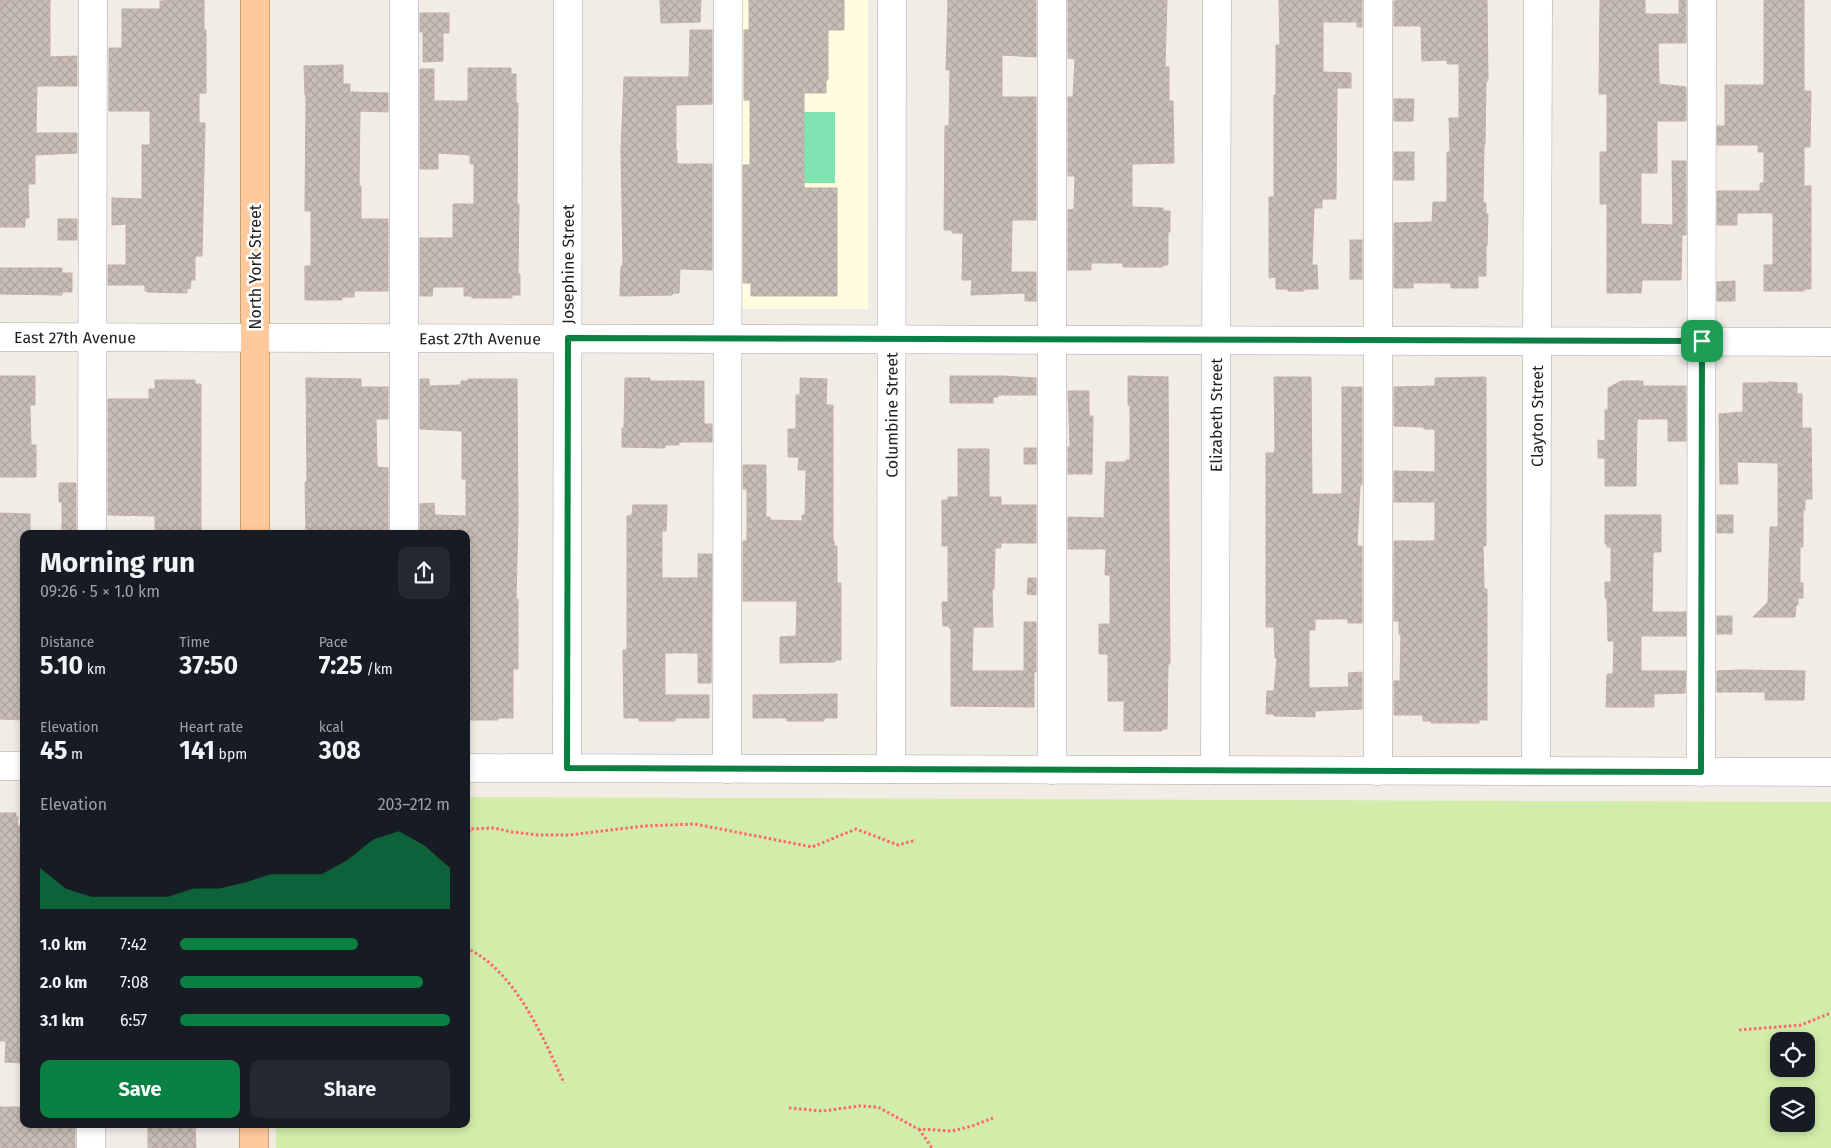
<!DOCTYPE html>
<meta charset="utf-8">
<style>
:root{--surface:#171b24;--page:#242831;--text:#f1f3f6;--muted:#9ea1a6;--accent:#0b8043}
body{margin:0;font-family:"Fira Sans",sans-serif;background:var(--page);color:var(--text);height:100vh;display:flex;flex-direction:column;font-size:19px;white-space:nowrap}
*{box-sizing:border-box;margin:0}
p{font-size:16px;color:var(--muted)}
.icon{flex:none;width:28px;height:28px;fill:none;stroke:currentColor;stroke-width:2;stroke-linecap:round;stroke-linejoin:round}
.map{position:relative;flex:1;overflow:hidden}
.side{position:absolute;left:20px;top:530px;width:450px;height:598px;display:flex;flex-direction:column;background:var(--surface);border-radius:10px;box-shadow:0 2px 8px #0003}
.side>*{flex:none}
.buttons{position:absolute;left:1770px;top:1032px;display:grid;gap:10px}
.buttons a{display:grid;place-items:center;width:45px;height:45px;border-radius:10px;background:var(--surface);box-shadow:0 2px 8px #0003;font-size:25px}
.pin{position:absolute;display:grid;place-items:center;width:42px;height:42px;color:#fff;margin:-21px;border-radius:10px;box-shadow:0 2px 8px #0006}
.round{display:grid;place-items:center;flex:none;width:52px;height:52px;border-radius:10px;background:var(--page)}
.headline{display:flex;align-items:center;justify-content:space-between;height:85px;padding:0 20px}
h1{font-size:28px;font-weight:700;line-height:38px}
.metrics{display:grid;grid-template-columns:repeat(3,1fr);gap:8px;height:85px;padding:5px 20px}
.metrics div{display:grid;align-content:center}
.metrics b{font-size:25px;font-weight:700}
.metrics small{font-size:14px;font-weight:400}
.metrics p{font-size:14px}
.chart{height:140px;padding:10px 20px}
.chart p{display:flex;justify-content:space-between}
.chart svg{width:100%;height:90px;margin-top:5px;fill:var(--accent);opacity:.7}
.action{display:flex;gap:10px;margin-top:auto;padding:10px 20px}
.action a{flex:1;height:58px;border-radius:10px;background:var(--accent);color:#fff;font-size:20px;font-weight:700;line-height:58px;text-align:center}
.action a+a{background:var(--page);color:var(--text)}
ul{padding:0 20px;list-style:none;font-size:16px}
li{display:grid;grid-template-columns:80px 60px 1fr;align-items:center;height:38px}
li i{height:12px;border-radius:6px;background:var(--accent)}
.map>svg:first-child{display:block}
.education{fill:#fffce0}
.grass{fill:#d2eda9;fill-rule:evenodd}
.pitch{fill:#80e4b2}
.building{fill:url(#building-cross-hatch);stroke:#c3b0a7}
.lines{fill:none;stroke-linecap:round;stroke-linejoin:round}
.minor-casing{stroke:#a7a7a7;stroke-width:29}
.major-casing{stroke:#9b5600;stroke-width:29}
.path{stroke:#ff686a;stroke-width:3;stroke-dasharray:2.5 2.5;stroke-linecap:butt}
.minor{stroke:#fff;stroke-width:28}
.major{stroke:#ffc99c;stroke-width:28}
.route-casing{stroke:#fff;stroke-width:10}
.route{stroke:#0b8043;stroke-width:6}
.labels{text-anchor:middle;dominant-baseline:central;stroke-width:5;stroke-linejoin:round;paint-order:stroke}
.street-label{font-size:16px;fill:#202020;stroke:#fff}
</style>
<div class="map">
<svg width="1831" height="1148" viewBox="0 0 1831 1148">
<defs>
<pattern id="building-cross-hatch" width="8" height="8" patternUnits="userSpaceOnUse" patternTransform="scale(1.25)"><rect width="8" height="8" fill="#c9bdb8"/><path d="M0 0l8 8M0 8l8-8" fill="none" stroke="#aca29e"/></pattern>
</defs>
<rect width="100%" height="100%" fill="#f1ece6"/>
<!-- education -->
<rect class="education" x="728" y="0" width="140" height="309"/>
<!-- grass -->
<path class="grass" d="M466,797L1831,802V1148H276V1124H466ZM1779,1041H1806V1069H1779ZM1779,1096H1806V1124H1779Z"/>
<!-- pitch -->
<rect class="pitch" x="804" y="112" width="31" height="71"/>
<!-- building -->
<g class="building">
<path d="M0,0H50V57L77,56V86H37L36,133H77V153L35,155V184H28L29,218H25V227H0Z"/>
<path d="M164,0H204V30H206V93H199V123H205L202,256H197L195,257V280H191L190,289L187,288V293L147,292L145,291V285H108V265H126V224L112,225V198L142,199V145H150V111H109V48H122V9H160V1H164Z"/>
<path d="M660,0H701L700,22L661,23Z"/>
<path d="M749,0H844V30H828V80H826V93H804V188H837V296H751V283H743V165H750V100H744V30H749Z"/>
<path d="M948,0H1036V57L1002,55V97H1036V220H1012L1011,272H1036V301H1025V293L971,295L972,280H962L963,233H952V230H944L945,126H949L950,70H946Z"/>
<path d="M1068,0H1167L1165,67H1169V101H1173L1174,163L1132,164V207L1163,208V211H1170V232H1168V265H1163V267H1123V263H1091V270H1068V210L1074,209L1075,176H1068V97H1073L1075,59L1068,58Z"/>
<path d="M1279,0H1362V27H1357V22H1323V72L1351,73V88H1337L1336,199H1322V208H1314L1312,265H1317L1318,289H1304V291H1288V289H1276V277L1269,278V197H1274V95H1276V45H1280Z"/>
<path d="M1405,0H1487L1488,81H1486L1485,144H1484L1483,203H1486V214H1488L1487,246H1486V276H1478V288H1451V283H1413V288H1394V223L1432,222L1433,202H1447V152H1450L1449,118H1459V64H1447V60L1422,61L1421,26H1394V1Z"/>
<path d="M1600,0H1645V14H1679V0H1686V43H1658L1659,84L1686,87V121H1657V173H1641V224L1673,225L1672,161H1686V235H1682L1681,280H1642L1641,293H1607V204H1600V152H1607V94H1599Z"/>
<path d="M1764,0H1804V91H1811L1810,147H1804V186H1811V289H1804V291H1764V265H1773V213H1737V225H1717V191H1760V183H1764V152H1758V145H1717V126H1725V85H1764Z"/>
<path d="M420,13H449V33H443V61L423,62V32H420Z"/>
<path d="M690,30H712V104L676,105V150H677V164H712V270L680,269L679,293H673L672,295L620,296L621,266H623L621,151L624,77H689Z"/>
<path d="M343,65V84H350V92L388,93V112L360,111L359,186H361V219H388V291H354V297H342V300H305V266H311V211H305L306,95H305L304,66Z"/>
<path d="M468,68H511V74H516V103H518L517,204H519L518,274H520V295H512V298H472V296H464V287H433L432,296H420V238H453V204H474V164H470V155L438,153V169H420V69H434V101H468Z"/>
<path d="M1394,99H1414L1413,121H1394Z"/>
<rect x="1394" y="152" width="20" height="28"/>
<rect x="58" y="219" width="19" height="21"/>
<rect x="1350" y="240" width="12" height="39"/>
<path d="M0,268H62V273H72V292H62V295L0,294Z"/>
<path d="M1735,281V301H1717V282Z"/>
<path d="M0,376H35V405H30L31,445H36V477H0Z"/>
<path d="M950,376H1003L1036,378V395H998V397H993V403H950Z"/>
<path d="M1128,376L1168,377L1170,664H1168L1167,729H1162V731H1124V701H1108V654H1099V624H1110V575H1105L1106,549H1068V517L1104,518L1106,462H1126V460H1130V405H1128Z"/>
<path d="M1274,377H1311L1312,494H1342V387H1362V485H1360L1357,546H1362V623H1348V619H1315V630H1309V688L1349,687L1348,673L1362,672V709L1315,711V717L1274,716V714H1266L1267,691H1274L1277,658H1275L1274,627H1266V453H1274V451H1275Z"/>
<path d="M1486,377V546H1483L1484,589H1487V720H1479V723H1431V721H1423V715H1394V681H1400L1401,634H1399V621H1394V541H1435V502H1394V471L1435,472V429H1424V427L1394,426V387L1435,386V378Z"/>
<path d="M306,378L361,379V387H388V419H376L377,467L388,468V532L306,534L305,482H307Z"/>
<path d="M625,378H650V381H704V424H712V442H679V445H665V448L622,447V428H624Z"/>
<path d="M800,378L827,379L826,405H833V541H834V546H837V583H841V660H835V662L780,663V637L796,636L797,601H743V541H747V489H743V465H766V517H770V520L802,521V515H805L806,470H798L799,457H788V429H796V395H800Z"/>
<path d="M420,379H429V386L461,385V381H468V379H517L518,520L516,599H518V669H513V718H498V720H466V650L468,645H470V579H466V534H420V504L434,503L435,515L466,516V479H462V431L420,429Z"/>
<path d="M155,380H195V384H201V534H160V532H155V516L108,515V399H149V389H155Z"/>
<path d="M1621,381H1643V386H1686V441H1668V419H1637L1636,486H1605V458H1598V440L1605,441V410H1608V388Z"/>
<path d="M1768,382L1797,383V394H1802V428H1811L1812,499H1805V510H1803V547H1800V583H1803V598H1798V605H1796L1795,617H1753L1768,602L1770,527H1778V463L1737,462L1738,484H1720L1719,414L1743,412V383H1768Z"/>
<path d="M1068,391H1089V416H1093L1092,474H1068V447H1070Z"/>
<rect x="1024" y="448" width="12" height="16"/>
<path d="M958,449H989V497H1001V505H1036V543H1001V548H995L994,589H992L993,627H973L972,671H1024V622H1036V672H1034V707L951,706V628H949V626H943L942,602H948V546H942V500H948V497H958Z"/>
<path d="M59,483H76V534H62V502H59Z"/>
<path d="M633,505H667L666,531H662V578H698V554H712L711,683H698V653H665V695H709V718H675V721H639V718H624L623,650H627V516L632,515Z"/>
<path d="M0,513L30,514V534H24V720L0,719Z"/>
<path d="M1605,515H1661V552H1653L1652,612H1686V636H1641V671H1686L1685,693L1654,694V707H1606L1607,674H1613L1614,641H1608L1607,598H1605V582H1611V547H1607V544H1605Z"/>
<rect x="1717" y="515" width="16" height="18"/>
<path d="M1028,578H1036V595L1027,594Z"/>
<rect x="1717" y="616" width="15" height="18"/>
<path d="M1742,670L1805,671L1804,700H1765V692H1717V671Z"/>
<path d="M837,694V718H824V721H787V718H753V695Z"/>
<path d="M0,813H16V817H18L17,826H22L24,828V847H20V899H24V1063L5,1062L6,1041H0Z"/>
<path d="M0,1107H21V1119H24V1124H75V1148H0Z"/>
<path d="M148,1124H195L196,1148H148Z"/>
</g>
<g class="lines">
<!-- minor casing -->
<g class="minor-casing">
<g id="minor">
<path id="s1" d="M0,337L1831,342"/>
<path d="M92,534L93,0"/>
<path d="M404,534V0"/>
<path d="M0,766H24"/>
<path d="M466,768L1831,772"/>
<path id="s2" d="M567,768L568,0"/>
<path d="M727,769L728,0"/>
<path id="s3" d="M891,769L892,0"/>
<path d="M1052,770V0"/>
<path id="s4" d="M1215,770L1217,0"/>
<path d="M1378,771V0"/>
<path id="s5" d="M1536,771L1538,0"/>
<path d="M1701,772L1702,0"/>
<path d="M91,1148V1124"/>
</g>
</g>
<!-- major casing -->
<g class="major-casing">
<g id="major">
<path d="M255,534V0"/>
<path d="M254,1148V1124"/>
</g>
</g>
<!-- path -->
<g class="path">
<path d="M466,842L470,829L494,828L512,832L538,835H569L644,826L695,824L812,847L856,829L898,845L916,840"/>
<path d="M466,948C515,970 543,1037 564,1083"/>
<path d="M1739,1030L1801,1025L1831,1013"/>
<path d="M789,1108L823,1111L859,1106L878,1107L918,1129L952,1131L972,1126L993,1118"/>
<path d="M919,1129L932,1148"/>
</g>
<!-- minor -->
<use href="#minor" class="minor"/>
<!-- major -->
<use href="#major" class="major"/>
</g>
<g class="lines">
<!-- route casing -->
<g class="route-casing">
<path id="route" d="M568,338L1702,341L1701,772L567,768Z"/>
</g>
<!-- route -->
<use href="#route" class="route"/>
</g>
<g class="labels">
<!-- street labels -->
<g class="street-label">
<text stroke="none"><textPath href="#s2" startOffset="504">Josephine Street</textPath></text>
<text transform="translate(255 267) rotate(-90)">North York Street</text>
<text stroke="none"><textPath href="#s1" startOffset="75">East 27th Avenue</textPath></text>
<text stroke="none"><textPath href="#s1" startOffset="480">East 27th Avenue</textPath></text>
<text stroke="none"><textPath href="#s3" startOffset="354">Columbine Street</textPath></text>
<text stroke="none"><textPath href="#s4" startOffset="355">Elizabeth Street</textPath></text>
<text stroke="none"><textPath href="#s5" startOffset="355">Clayton Street</textPath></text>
</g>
</g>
</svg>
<div class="buttons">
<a><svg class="icon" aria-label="locate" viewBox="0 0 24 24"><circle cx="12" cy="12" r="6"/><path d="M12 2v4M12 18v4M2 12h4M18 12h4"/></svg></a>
<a><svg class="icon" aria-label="layers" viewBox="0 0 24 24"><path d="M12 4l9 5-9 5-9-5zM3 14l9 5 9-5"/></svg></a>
</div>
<div class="pin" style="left:1702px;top:341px;background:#1e9e55"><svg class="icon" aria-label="arrive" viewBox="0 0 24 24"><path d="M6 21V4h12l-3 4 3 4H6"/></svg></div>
<section class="side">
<div class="headline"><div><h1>Morning run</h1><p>09:26 · 5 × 1.0 km</p></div><a class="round"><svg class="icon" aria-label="share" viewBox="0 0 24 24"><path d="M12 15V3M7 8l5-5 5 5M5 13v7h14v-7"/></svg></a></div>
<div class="metrics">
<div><p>Distance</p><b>5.10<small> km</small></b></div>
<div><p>Time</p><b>37:50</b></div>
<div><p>Pace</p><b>7:25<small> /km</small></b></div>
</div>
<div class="metrics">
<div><p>Elevation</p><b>45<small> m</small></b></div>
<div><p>Heart rate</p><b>141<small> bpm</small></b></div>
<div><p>kcal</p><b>308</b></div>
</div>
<div class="chart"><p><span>Elevation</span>203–212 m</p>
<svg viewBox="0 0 160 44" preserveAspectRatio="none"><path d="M0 44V24L10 34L20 38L30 38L40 38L50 38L60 34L70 34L80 31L90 27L100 27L110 27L120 20L130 10L140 6L150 13L160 24V44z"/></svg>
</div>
<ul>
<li><b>1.0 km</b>7:42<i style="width:66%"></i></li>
<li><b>2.0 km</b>7:08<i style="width:90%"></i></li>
<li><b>3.1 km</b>6:57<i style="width:100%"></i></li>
</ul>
<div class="action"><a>Save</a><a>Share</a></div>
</section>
</div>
